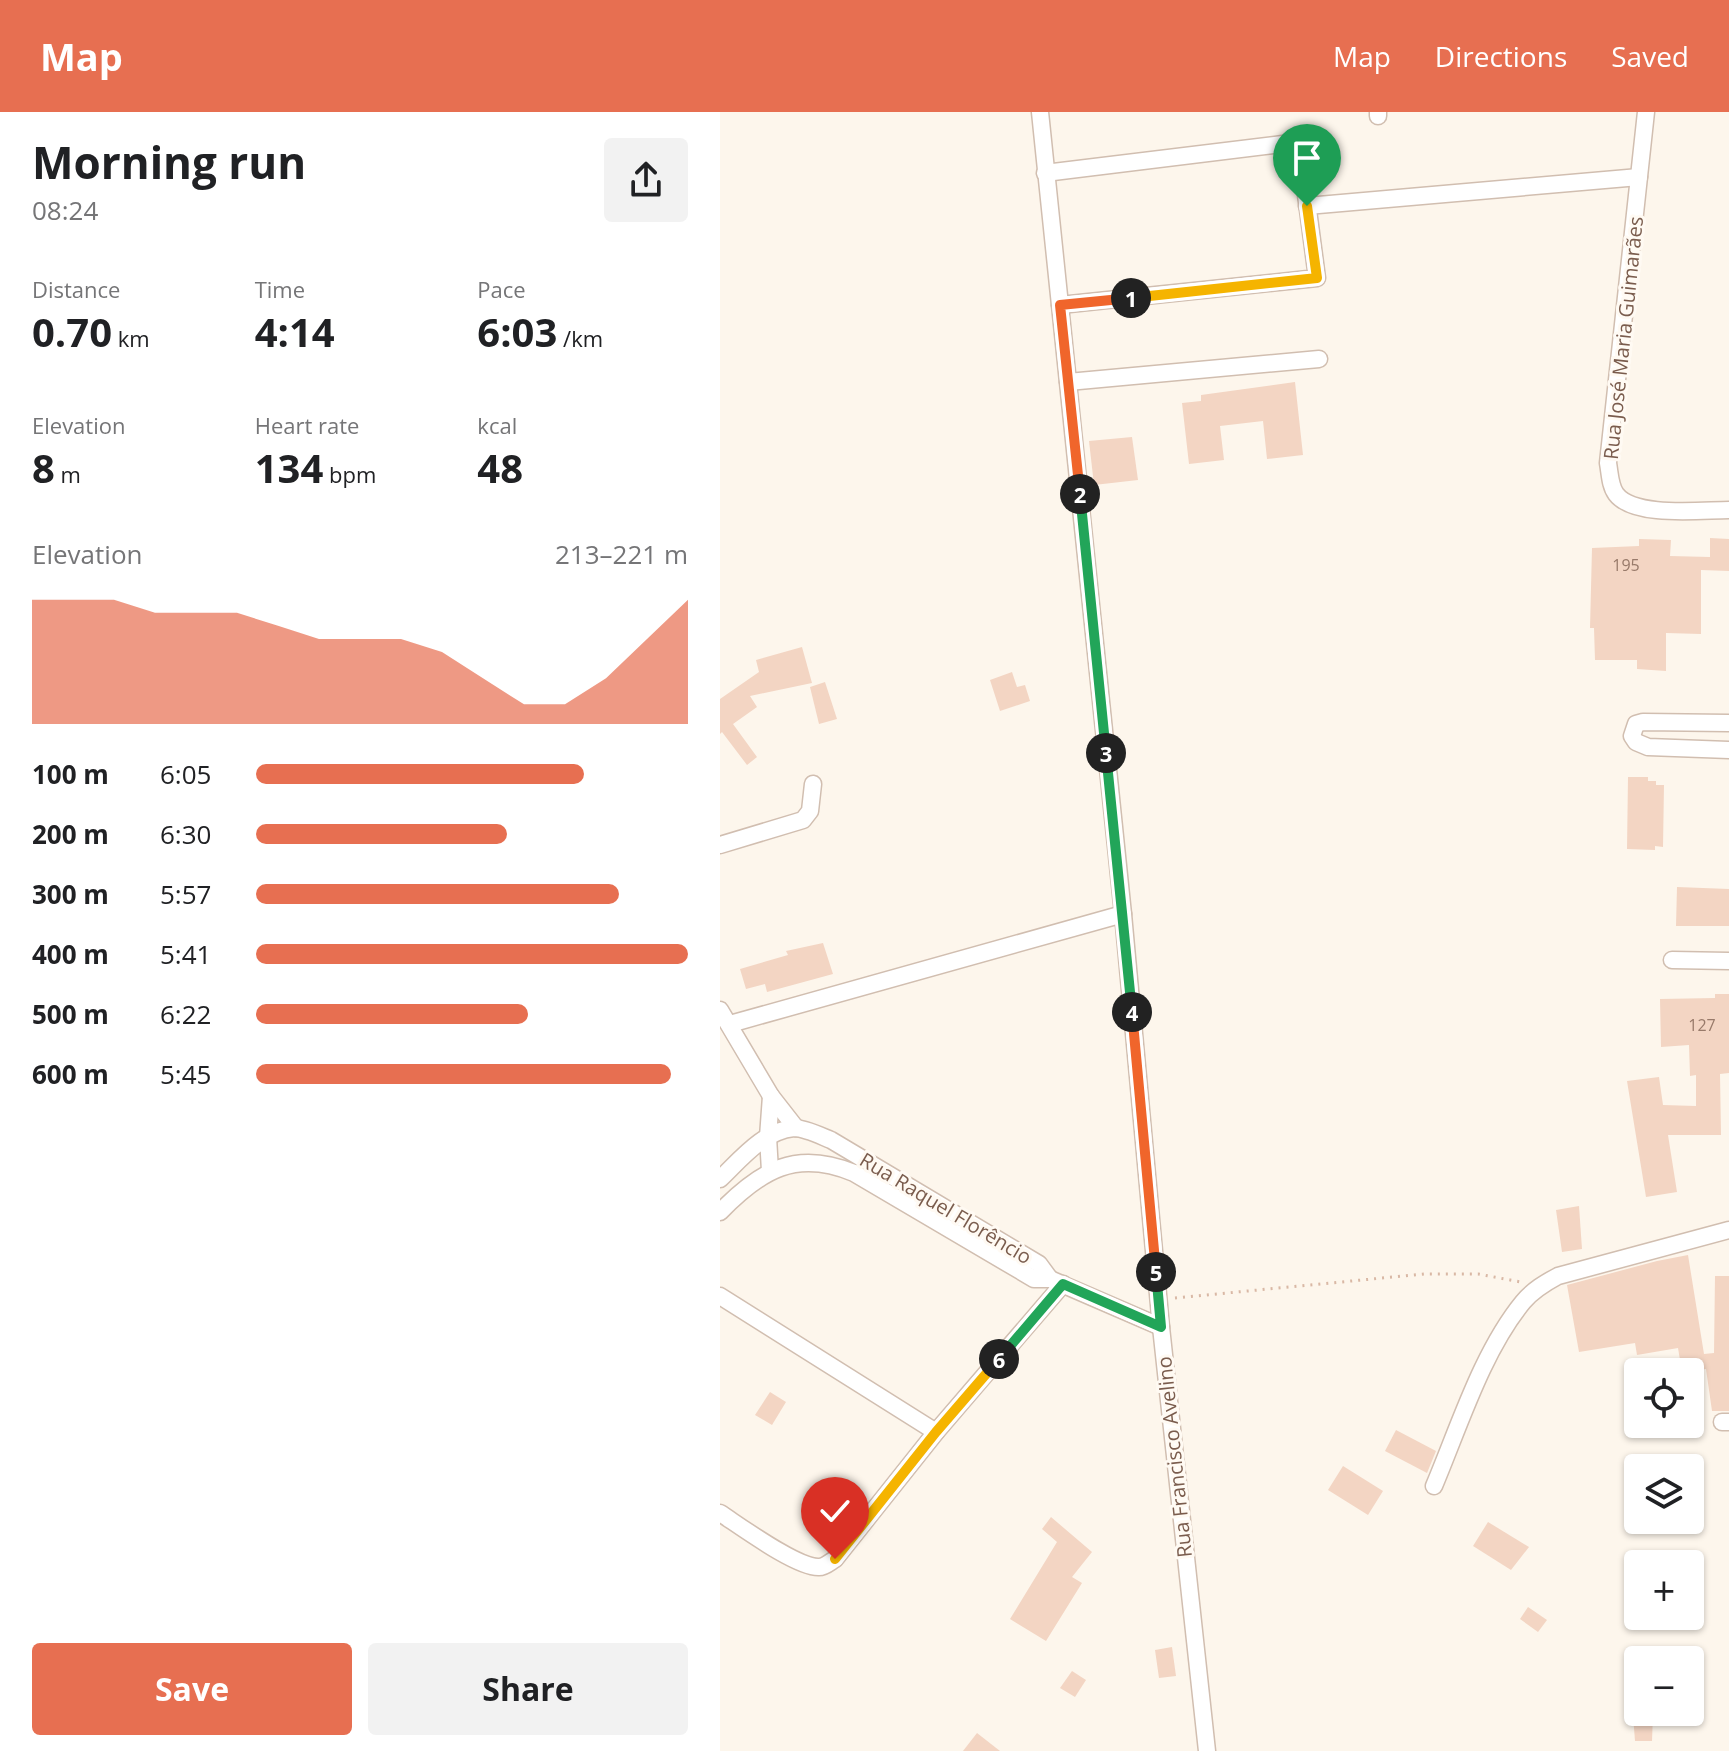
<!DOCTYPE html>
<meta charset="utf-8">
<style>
:root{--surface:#fff;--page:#f2f2f2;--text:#202124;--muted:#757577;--accent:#e76f51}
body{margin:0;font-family:"Open Sans",sans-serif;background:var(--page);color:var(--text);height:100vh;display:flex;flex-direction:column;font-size:30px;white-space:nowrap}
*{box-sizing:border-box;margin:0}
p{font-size:26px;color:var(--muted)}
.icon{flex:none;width:44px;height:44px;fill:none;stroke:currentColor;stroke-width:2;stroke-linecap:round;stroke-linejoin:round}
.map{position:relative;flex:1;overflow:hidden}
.details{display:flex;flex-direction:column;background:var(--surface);width:720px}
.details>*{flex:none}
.controls{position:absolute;left:904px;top:1246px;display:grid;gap:16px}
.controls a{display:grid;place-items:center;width:80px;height:80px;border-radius:8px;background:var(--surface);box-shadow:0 2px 6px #0004;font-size:40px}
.pin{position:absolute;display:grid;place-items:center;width:68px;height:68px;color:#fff;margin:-82px -34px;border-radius:50% 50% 50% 0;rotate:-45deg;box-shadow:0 0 8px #0007}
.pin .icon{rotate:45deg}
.km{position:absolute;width:40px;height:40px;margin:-20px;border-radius:50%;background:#222;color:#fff;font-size:22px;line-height:40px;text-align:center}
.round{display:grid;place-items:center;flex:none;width:84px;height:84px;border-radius:8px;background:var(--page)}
.overview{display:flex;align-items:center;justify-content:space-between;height:136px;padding:0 32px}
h1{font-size:44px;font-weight:700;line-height:60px}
.figures{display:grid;grid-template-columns:repeat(3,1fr);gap:12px;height:136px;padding:8px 32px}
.figures div{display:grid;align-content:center}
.figures b{font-size:40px;font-weight:700}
.figures small{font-size:22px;font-weight:400}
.figures p{font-size:22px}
.chart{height:224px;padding:16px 32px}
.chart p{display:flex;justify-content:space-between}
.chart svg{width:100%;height:144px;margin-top:8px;fill:var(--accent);opacity:.7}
.action{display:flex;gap:16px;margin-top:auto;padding:16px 32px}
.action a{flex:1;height:92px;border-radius:8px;background:var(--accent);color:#fff;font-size:32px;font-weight:700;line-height:92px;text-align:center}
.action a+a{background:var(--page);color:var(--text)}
ul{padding:0 32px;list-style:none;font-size:26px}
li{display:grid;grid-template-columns:128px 96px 1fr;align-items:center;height:60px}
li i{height:20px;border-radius:10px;background:var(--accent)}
header{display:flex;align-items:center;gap:48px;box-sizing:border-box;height:112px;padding:0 40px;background:var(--accent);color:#fff}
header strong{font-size:38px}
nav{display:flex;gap:44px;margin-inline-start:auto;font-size:28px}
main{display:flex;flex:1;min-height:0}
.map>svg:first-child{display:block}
.building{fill:#f3d5c3}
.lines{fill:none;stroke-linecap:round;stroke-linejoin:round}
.street-casing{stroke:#d1beb0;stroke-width:19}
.path{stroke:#d9b8a5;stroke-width:3;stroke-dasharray:2 6;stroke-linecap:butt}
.street{stroke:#fff;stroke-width:16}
.split-1-casing{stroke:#fff;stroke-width:16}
.split-2-casing{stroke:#fff;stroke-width:16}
.split-3-casing{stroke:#fff;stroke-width:16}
.split-4-casing{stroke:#fff;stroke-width:16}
.split-5-casing{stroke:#fff;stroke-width:16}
.split-6-casing{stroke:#fff;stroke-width:16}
.split-7-casing{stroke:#fff;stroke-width:16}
.split-1{stroke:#f5b400;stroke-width:10}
.split-2{stroke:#f0652b;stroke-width:10}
.split-3{stroke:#22a559;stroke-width:10}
.split-4{stroke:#22a559;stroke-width:10}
.split-5{stroke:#f0652b;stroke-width:10}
.split-6{stroke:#22a559;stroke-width:10}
.split-7{stroke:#f5b400;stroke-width:10}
.labels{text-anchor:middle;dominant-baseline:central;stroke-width:6;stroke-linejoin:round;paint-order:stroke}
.number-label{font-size:16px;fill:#987a6a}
.street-label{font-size:20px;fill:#7a5c4d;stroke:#fffaf3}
</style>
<header>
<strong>Map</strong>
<nav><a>Map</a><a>Directions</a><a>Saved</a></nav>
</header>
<main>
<section class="details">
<div class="overview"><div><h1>Morning run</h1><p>08:24</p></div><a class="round"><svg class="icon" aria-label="share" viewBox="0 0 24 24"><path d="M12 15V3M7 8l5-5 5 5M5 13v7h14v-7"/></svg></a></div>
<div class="figures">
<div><p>Distance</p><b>0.70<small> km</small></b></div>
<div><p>Time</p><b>4:14</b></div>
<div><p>Pace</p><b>6:03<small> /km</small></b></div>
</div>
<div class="figures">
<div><p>Elevation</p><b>8<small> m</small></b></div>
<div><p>Heart rate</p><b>134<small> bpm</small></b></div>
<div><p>kcal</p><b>48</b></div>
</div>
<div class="chart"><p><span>Elevation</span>213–221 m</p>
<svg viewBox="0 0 160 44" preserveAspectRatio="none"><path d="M0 44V6L10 6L20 6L30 10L40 10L50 10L60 14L70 18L80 18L90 18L100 22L110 30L120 38L130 38L140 30L150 18L160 6V44z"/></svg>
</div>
<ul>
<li><b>100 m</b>6:05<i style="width:76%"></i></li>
<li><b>200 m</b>6:30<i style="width:58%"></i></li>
<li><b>300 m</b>5:57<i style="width:84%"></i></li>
<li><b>400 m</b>5:41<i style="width:100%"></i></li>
<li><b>500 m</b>6:22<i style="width:63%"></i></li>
<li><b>600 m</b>5:45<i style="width:96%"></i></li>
</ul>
<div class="action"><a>Save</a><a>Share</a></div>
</section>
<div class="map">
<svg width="1009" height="1639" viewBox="0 0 1009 1639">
<rect width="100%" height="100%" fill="#fdf6ec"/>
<!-- building -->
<g class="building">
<path d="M575,270L583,343L547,347L543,309L500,314L504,348L469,352L462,291L481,289V283Z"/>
<path d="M412,325L418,368L374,373L369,329Z"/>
<path d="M990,426L1009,427V459L981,458V522L946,521V559L917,557V548H875L874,516H870L872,436L919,434V427L951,428L950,444L990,445Z"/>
<path d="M82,535L92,571L30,584L37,595L13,612L37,645L27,653L2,620L0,622V587L39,560L36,548Z"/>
<path d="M292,560L297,575L305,573L310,589L280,599L270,568Z"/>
<path d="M105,570L117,607L99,612L90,575Z"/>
<path d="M908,665H928V669H936V673H944L943,735L935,734V738L907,737Z"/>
<path d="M957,775L1009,777V814H956Z"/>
<path d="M103,831L113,862L47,880L45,872L26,877L20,857L68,843L66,839Z"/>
<path d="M995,882H1009V961L1000,962L1001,1023H948L957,1080L926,1085L907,969L939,965L943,993L976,994V963L970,964L969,933L941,935L940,887L995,886Z"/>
<path d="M859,1094L862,1137L842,1140L836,1098Z"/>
<path d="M968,1143L984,1242L994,1241L995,1164H1009V1299H992L986,1257L962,1260L958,1236L917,1243L915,1231L859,1240L847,1173L937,1149Z"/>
<path d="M50,1280L66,1290L52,1313L35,1303Z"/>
<path d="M676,1318L716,1339L707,1361L665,1339Z"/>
<path d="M623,1354L663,1379L648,1403L608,1378Z"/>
<path d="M331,1405L372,1440L352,1465L362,1471L326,1529L290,1507L337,1430L322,1417Z"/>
<path d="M768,1410L809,1435L791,1458L753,1434Z"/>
<path d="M808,1495L827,1508L818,1520L800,1507Z"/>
<path d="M452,1535L456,1564L439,1566L435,1538Z"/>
<path d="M352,1559L366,1568L355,1585L340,1576Z"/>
<path d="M925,1601L933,1602L932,1629H915L913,1603Z"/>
<path d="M257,1621L280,1639H243Z"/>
</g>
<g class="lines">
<!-- street casing -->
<g class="street-casing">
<g id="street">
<path d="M320,0L403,802L441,1215L487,1639"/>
<path d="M658,0V4"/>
<path d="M926,0L888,351C890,362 890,374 896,382C914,406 981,398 1009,398"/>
<path d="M325,61L579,30L597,166L340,193"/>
<path d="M587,94L919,65"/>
<path d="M348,270L599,247"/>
<path d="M1009,611L923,610L916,612L912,624L916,630L928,635L1009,638"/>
<path d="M0,733L83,708L90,699L93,672"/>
<path d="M952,848L1009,849"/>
<path d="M0,898L51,984L76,1016"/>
<path d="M10,912L403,802"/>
<path d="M50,1059L48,1025L51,984"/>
<path d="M0,1067C21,1047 43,1019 74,1016C85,1016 101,1024 111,1028L319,1152L330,1167"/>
<path d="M0,1100C41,1058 76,1037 134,1061L314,1167H330L441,1215"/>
<path d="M0,1184L216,1320"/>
<path d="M1002,1310H1009"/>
<path d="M714,1374C739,1315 762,1240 803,1190C813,1178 825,1171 838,1164L1009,1118"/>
<path d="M0,1401C20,1414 77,1456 99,1455C105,1455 110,1450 115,1447L216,1320L343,1172"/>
</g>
</g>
<!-- path -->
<path class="path" d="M455,1186L704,1162H758L801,1170"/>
<!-- street -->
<use href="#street" class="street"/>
</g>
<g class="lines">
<!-- split-1 casing -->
<g class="split-1-casing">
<path id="split-1" d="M411,186L597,166L587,94"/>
</g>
<!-- split-2 casing -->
<g class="split-2-casing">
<path id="split-2" d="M360,382L340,193L411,186"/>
</g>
<!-- split-3 casing -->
<g class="split-3-casing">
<path id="split-3" d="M360,382L386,641"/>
</g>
<!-- split-4 casing -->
<g class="split-4-casing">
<path id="split-4" d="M386,641L412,900"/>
</g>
<!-- split-5 casing -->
<g class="split-5-casing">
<path id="split-5" d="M412,900L436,1160"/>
</g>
<!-- split-6 casing -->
<g class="split-6-casing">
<path id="split-6" d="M279,1247L343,1172L441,1215L436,1160"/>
</g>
<!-- split-7 casing -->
<g class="split-7-casing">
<path id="split-7" d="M115,1447L216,1320L279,1247"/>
</g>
<!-- split-1 -->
<use href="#split-1" class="split-1"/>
<!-- split-2 -->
<use href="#split-2" class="split-2"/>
<!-- split-3 -->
<use href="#split-3" class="split-3"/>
<!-- split-4 -->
<use href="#split-4" class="split-4"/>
<!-- split-5 -->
<use href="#split-5" class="split-5"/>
<!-- split-6 -->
<use href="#split-6" class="split-6"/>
<!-- split-7 -->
<use href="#split-7" class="split-7"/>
</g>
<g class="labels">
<!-- number labels -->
<g class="number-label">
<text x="906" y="453">195</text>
<text x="982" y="913">127</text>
</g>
<!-- street labels -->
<g class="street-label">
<text transform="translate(903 226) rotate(-84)">Rua José Maria Guimarães</text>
<text transform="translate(226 1096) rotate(31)">Rua Raquel Florêncio</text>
<text transform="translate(454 1345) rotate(-96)">Rua Francisco Avelino</text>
</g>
</g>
</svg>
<div class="controls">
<a><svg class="icon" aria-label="locate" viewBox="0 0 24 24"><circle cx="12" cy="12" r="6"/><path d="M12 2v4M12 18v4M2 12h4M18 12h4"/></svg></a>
<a><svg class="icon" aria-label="layers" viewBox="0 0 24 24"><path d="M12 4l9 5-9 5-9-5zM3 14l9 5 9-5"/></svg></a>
<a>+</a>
<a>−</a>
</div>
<div class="pin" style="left:587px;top:94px;background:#1e9e55"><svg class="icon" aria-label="arrive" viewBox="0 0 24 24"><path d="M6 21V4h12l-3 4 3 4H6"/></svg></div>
<div class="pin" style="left:115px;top:1447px;background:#d93025"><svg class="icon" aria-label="check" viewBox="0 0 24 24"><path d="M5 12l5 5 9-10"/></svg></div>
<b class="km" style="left:411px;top:186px">1</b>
<b class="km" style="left:360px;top:382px">2</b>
<b class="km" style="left:386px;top:641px">3</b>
<b class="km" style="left:412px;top:900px">4</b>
<b class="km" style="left:436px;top:1160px">5</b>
<b class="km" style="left:279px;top:1247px">6</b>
</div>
</main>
